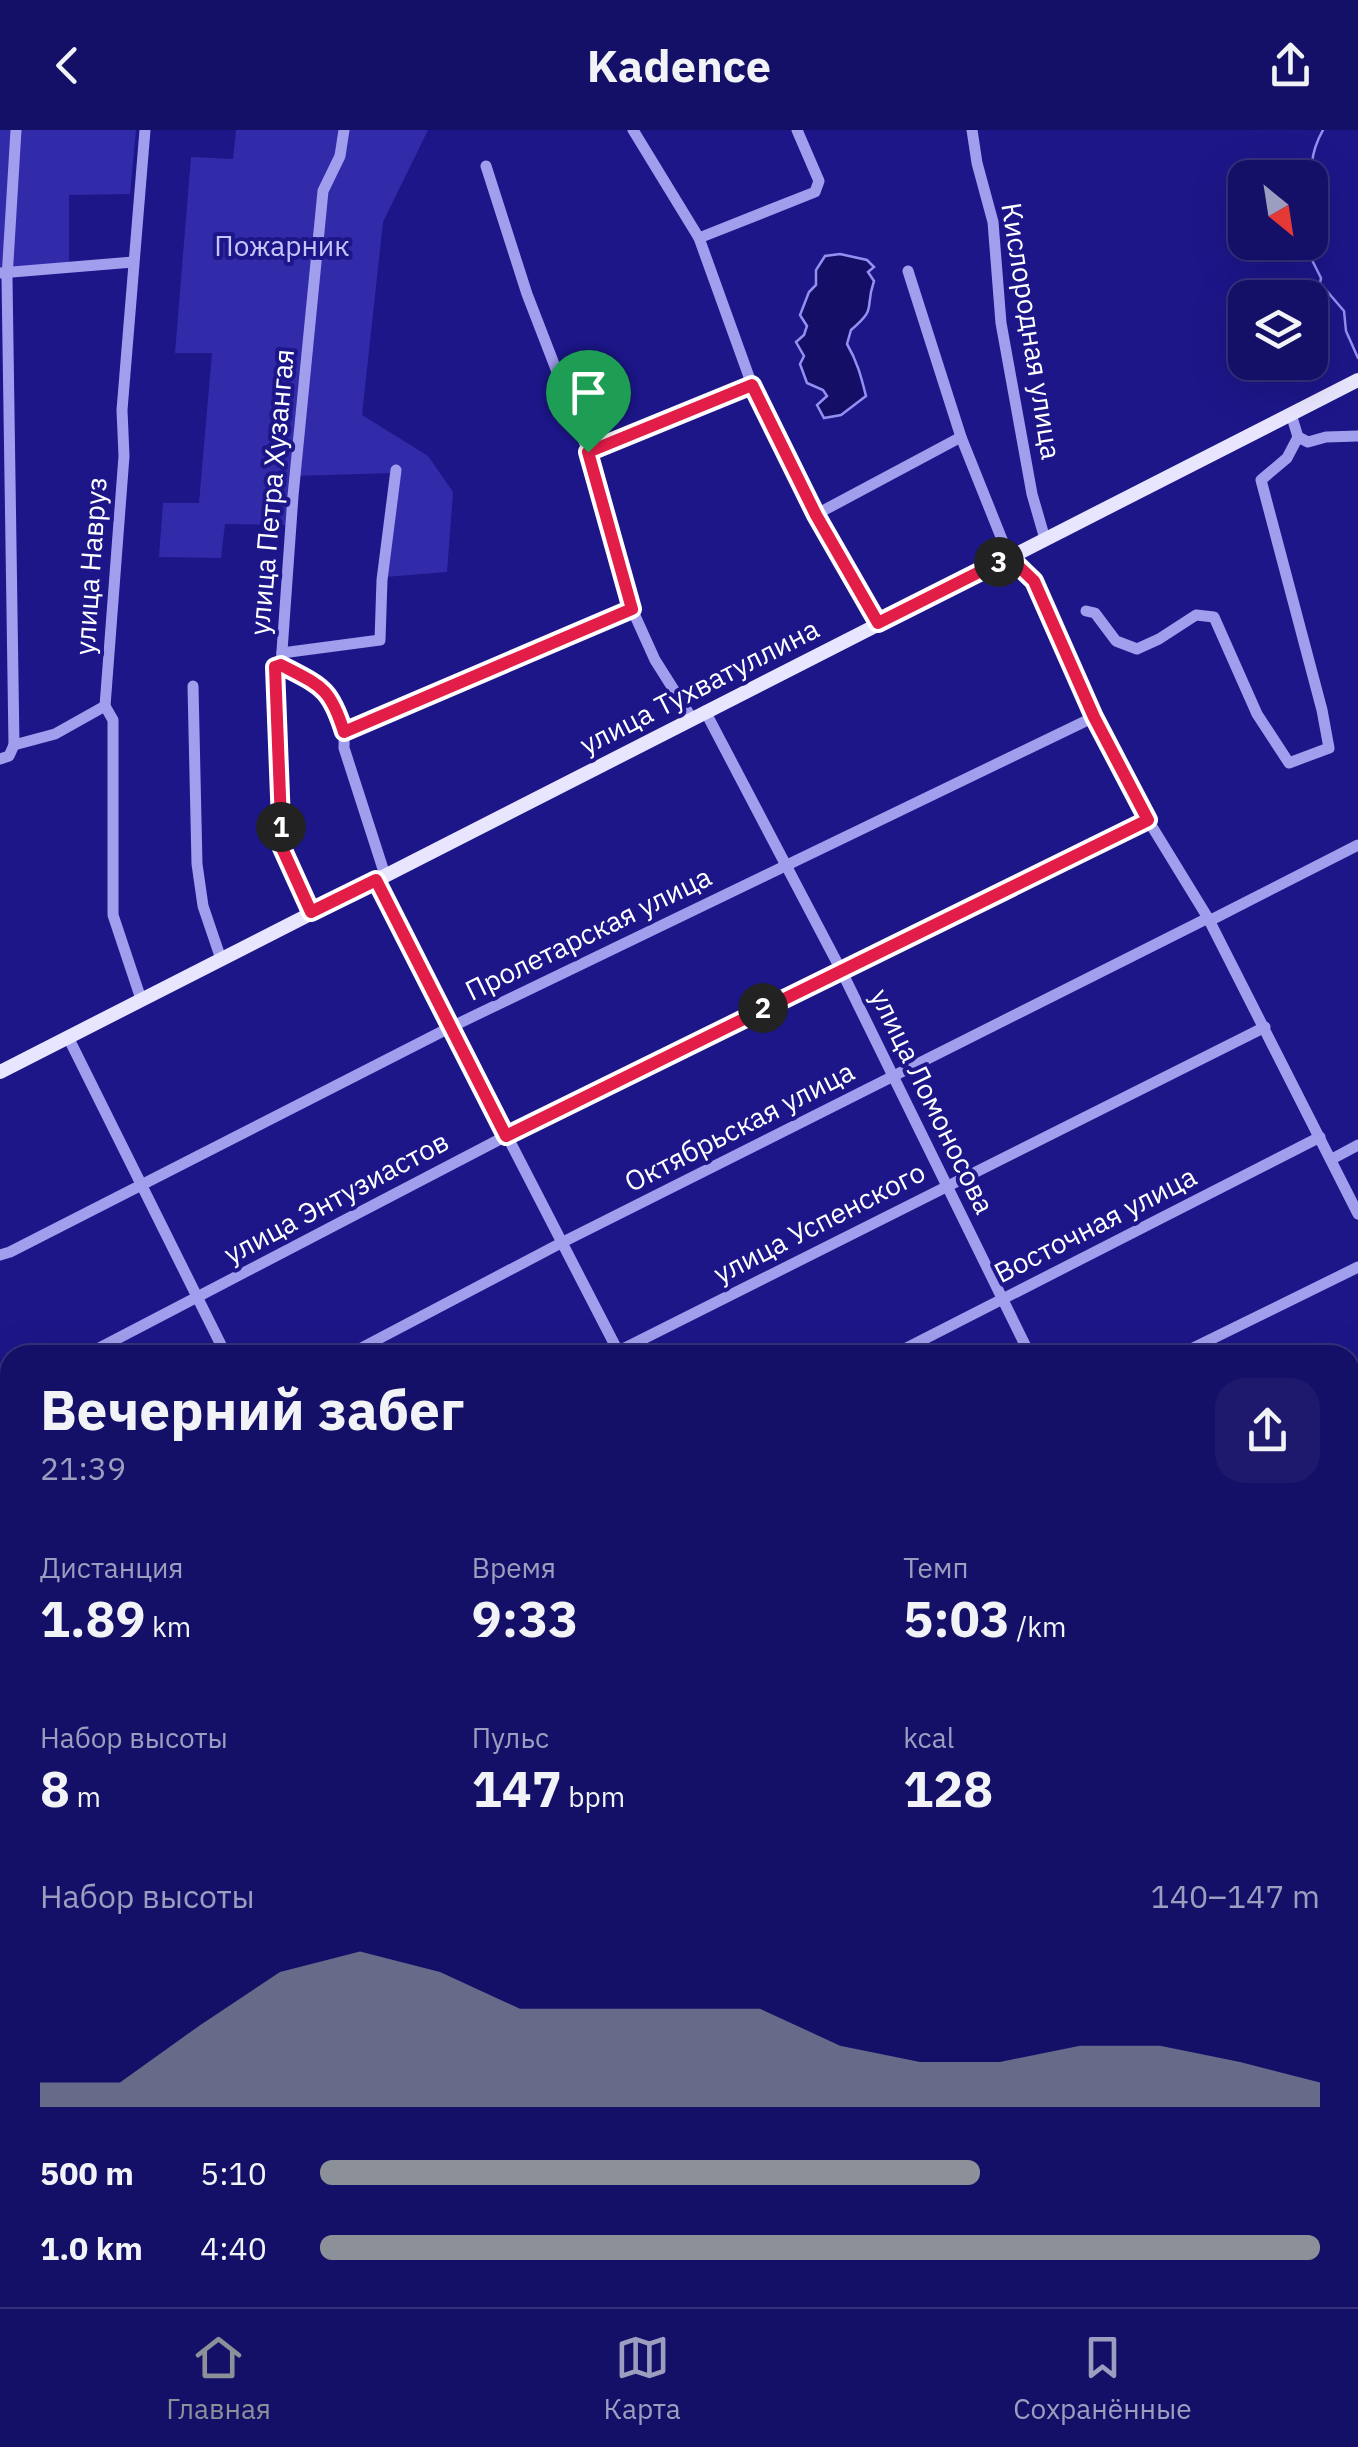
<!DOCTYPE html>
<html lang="ru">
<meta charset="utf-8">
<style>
:root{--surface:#151067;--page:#1e196d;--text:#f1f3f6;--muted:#9d9dc0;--line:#34307b;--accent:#8c9099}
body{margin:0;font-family:"IBM Plex Sans",sans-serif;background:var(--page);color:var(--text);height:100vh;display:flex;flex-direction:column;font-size:38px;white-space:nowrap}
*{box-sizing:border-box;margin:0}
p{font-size:32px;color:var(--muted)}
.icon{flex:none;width:55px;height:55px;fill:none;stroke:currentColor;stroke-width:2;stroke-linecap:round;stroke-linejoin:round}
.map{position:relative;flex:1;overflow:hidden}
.sheet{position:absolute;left:0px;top:1215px;width:1360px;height:962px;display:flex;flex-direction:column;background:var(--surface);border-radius:30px 30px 0 0;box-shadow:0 10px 40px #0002,0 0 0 2px var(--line)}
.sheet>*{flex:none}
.needle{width:65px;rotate:150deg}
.buttons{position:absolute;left:1228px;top:30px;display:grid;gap:20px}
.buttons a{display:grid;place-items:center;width:100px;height:100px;border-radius:20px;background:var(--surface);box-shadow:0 10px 40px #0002,0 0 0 2px var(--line);font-size:50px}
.pin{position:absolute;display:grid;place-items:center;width:85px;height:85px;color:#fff;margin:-102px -42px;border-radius:50% 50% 50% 0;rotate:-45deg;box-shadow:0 0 10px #0007}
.pin .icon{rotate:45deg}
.km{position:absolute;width:50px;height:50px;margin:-25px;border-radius:50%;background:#222;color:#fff;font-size:28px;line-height:50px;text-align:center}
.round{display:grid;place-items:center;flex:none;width:105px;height:105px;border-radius:30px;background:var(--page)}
.overview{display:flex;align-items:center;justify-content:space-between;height:170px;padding:0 40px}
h1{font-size:55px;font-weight:700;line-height:75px}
.figures{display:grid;grid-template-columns:repeat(3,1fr);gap:15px;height:170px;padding:10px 40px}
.figures div{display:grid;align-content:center}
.figures b{font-size:50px;font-weight:700}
.figures small{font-size:28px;font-weight:400}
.figures p{font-size:28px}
.chart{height:280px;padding:20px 40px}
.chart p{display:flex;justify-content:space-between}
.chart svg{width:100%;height:180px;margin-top:10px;fill:var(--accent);opacity:.7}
ul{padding:0 40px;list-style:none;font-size:32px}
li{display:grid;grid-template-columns:160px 120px 1fr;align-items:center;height:75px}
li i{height:25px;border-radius:12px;background:var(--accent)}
header{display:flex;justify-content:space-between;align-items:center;height:130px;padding:0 40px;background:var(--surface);font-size:45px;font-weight:700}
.tabs{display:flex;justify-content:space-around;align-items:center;height:140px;border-top:2px solid var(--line);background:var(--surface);font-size:28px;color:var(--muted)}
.tabs a{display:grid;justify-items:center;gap:5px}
.tabs .on{color:var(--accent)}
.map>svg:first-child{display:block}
.green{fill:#312ba9}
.water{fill:#140e66;stroke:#9290f1;stroke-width:2.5}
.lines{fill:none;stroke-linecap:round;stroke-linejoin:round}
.stream{stroke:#9290f1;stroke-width:2.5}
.minor{stroke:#a19eee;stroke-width:11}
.major{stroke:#e8e5ff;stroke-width:14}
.route-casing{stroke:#fff;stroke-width:20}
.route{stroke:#e11d48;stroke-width:12}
.labels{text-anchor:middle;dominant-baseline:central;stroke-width:8;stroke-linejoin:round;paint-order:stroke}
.park-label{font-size:28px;fill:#c6c4fa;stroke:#1c1689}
.street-label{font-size:28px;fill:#fff;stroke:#1c1689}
</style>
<header><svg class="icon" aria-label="back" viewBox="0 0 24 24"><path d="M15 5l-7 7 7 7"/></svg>Kadence<svg class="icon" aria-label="share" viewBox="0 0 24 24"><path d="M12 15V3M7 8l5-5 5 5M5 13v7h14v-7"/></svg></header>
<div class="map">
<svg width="1358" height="2177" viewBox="0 0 1358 2177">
<rect width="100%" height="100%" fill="#1c1689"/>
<!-- green -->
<g class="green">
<path d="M0,0H136L130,64L69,65V140L0,146Z"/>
<path d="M236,0H428L383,92L362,285L428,326L453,362L447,442L385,447L393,343L293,346L288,395L225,394L221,428L159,427L163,373H199L212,223H175L191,27L233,29Z"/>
</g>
<!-- water -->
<path class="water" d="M840,124L867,130L874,137L868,142L874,151C864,180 878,177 851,200L847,214C857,231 861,246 866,266L841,285L824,288L817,275L827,266L823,260L807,253L800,234L804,226L796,212L804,205L807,196L800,185L809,162L816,155V140L825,126Z"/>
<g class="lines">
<!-- stream -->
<g class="stream">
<path d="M1310,73C1321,59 1311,48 1312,33C1313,22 1318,9 1323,0"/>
<path d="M1303,112L1321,148L1320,153L1344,181L1346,201L1358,228"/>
<path d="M1350,2078L1358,2074"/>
</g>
<!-- minor -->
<g class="minor">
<path d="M633,0L699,108L752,255L815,385L877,493"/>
<path d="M972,0L977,33L993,92L1001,193L1032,364L1045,409"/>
<path d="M486,36L527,164L588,322L632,479L655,530L691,587"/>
<path d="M699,108L815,62L819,51L797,0"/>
<path d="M908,141L961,307L1009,427L1035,451L1094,587L1148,690L1208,788L1358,1084"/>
<path d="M0,143L133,132"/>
<path d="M1298,307L1308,312L1326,307L1358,306"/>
<path d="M588,322L752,255"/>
<path d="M815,385L961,307"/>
<path d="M1086,481L1095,483L1116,511L1137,519L1159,509L1196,485L1214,487L1257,584L1289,633L1329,618L1322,580L1261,350L1287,328L1298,307L1291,284"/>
<path d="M282,523L380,510L382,450L396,340"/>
<path d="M281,535C323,557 346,564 344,618L385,745"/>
<path d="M193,556L197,734L203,776L221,829"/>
<path d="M705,581L841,840L1030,1225"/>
<path d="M345,602L632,479"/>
<path d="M14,615L7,148L16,0"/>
<path d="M0,629L9,626L14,615L55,604L105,576"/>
<path d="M375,750L620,1225"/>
<path d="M311,782L282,718L273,544L275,537L281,535L293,366L323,61L340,26L344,0"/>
<path d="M1209,791L1358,715"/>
<path d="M141,869L113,785V590L105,576L124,326L122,280L145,0"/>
<path d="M68,907L226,1225"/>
<path d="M1332,1029L1358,1015"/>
<path d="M0,1125L10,1122L449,898L1094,587"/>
<path d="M86,1225L506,1006L1148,690"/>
<path d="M348,1225L561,1113L1208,788"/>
<path d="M611,1225L1265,897"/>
<path d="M893,1225L1320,1007"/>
<path d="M1179,1225L1358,1137"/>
<path d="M0,1266L10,1262"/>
<path d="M1350,1274L1358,1271"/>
<path d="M0,1392L10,1389"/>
<path d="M1350,1430L1358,1426"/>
<path d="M0,1513L10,1511"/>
<path d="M1350,1545L1358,1541"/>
<path d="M1350,1678L1358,1674"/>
<path d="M1350,1814L1358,1810"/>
<path d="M1350,1836L1358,1852"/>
<path d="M1350,1948L1358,1944"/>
<path d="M0,1953L10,1955"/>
<path d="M0,2073H10"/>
<path d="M299,2168L303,2177"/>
<path d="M480,2168L484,2177"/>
<path d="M622,2168L627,2177"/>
<path d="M825,2168L830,2177"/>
<path d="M1022,2168L1027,2177"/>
<path d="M351,2177L369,2168"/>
<path d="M564,2177L584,2168"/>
<path d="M868,2177L888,2168"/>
<path d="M1164,2177L1184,2168"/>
</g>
<!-- major -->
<g class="major">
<path d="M0,942L1358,250"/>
<path d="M0,1584L10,1695"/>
<path d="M1350,2113L1358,2109"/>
<path d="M56,2168L57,2177"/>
<path d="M1225,2177L1244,2168"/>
</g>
</g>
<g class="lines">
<!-- route casing -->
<g class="route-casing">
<path id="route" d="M752,255L816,385L878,493L1009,427L1034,451L1094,587L1148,690L506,1006L376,750L311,782L282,718L275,537L281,535C321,556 330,557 344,602L632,479L588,322Z"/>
</g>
<!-- route -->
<use href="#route" class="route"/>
</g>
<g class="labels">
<!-- park labels -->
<g class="park-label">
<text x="282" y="115">Пожарник</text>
</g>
<!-- street labels -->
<g class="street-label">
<text transform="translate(1032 201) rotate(81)">Кислородная улица</text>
<text transform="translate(271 362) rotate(-85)">улица Петра Хузангая</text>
<text transform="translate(90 436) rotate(-86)">улица Навруз</text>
<text transform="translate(699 556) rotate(-27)">улица Тухватуллина</text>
<text transform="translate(588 803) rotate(-26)">Пролетарская улица</text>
<text transform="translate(933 971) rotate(64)">улица Ломоносова</text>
<text transform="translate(739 996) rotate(-27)">Октябрьская улица</text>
<text transform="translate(336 1067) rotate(-28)">улица Энтузиастов</text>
<text transform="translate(819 1092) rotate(-27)">улица Успенского</text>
<text transform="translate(1095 1094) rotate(-27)">Восточная улица</text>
</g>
</g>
</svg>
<div class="buttons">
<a><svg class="needle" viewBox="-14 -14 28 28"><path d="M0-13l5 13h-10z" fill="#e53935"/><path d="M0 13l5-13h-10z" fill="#9d9dc0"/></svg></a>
<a><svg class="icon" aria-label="layers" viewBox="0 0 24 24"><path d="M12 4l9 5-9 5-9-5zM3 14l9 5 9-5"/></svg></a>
</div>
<div class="pin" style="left:588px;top:322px;background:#1e9e55"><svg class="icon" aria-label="arrive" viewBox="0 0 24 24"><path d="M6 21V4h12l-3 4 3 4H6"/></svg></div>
<b class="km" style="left:281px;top:697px">1</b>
<b class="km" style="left:763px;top:878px">2</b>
<b class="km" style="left:999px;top:432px">3</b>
<section class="sheet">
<div class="overview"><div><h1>Вечерний забег</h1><p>21:39</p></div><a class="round"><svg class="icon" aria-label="share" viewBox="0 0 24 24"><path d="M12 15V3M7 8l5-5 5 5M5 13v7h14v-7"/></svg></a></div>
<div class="figures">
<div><p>Дистанция</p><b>1.89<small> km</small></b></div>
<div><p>Время</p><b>9:33</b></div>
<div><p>Темп</p><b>5:03<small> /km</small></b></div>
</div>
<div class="figures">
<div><p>Набор высоты</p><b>8<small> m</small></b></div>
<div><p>Пульс</p><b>147<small> bpm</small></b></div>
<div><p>kcal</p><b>128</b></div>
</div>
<div class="chart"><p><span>Набор высоты</span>140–147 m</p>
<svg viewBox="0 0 160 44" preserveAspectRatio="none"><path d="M0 44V38L10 38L20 24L30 11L40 6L50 11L60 20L70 20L80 20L90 20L100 29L110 33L120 33L130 29L140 29L150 33L160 38V44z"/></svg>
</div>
<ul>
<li><b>500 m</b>5:10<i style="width:66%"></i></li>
<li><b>1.0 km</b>4:40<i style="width:100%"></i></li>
</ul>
</section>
</div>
<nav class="tabs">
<a class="on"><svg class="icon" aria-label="home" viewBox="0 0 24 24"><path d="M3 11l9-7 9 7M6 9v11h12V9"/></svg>Главная</a>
<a><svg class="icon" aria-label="map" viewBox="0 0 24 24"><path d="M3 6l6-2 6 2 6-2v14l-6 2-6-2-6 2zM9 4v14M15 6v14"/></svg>Карта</a>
<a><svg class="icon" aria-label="saved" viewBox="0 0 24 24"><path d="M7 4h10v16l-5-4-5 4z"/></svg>Сохранённые</a>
</nav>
